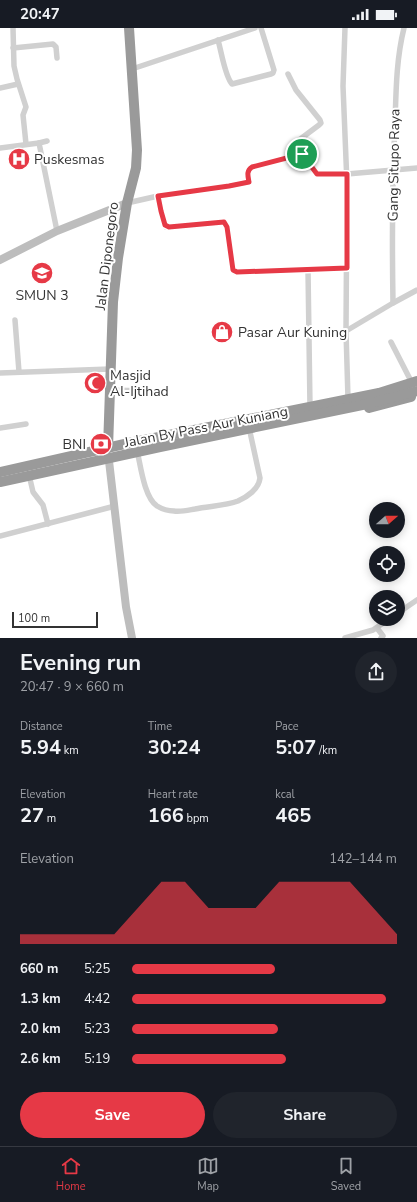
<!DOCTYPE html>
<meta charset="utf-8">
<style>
:root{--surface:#171b24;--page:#20242c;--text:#f1f3f6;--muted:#9ea1a6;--line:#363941;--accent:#e63946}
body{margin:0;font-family:"Nunito Sans",sans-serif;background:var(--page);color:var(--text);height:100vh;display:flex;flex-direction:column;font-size:15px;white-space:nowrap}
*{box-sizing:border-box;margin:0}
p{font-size:13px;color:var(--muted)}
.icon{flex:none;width:22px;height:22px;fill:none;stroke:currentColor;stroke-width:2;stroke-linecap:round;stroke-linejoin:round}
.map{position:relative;height:610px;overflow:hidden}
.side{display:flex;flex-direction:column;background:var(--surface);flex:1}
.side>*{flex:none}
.needle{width:26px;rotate:69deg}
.tools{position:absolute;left:369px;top:474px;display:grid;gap:8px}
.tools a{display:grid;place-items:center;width:36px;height:36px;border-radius:50%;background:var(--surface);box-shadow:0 2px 10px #0003;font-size:20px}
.scale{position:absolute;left:12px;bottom:10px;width:86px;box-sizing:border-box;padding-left:4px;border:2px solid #333;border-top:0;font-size:11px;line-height:14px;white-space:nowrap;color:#333;-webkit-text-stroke:3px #fff;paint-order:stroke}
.pin{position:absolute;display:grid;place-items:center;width:34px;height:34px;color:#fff;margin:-17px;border:2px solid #fff;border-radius:50%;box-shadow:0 1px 4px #0007}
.round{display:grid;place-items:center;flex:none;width:42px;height:42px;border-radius:21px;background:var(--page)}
.overview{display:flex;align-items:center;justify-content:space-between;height:68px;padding:0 20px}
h1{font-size:22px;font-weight:700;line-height:30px}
.figures{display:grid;grid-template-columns:repeat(3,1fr);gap:6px;height:68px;padding:4px 20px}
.figures div{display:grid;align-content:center}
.figures b{font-size:20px;font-weight:700}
.figures small{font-size:11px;font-weight:400}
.figures p{font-size:11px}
.chart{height:112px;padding:8px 20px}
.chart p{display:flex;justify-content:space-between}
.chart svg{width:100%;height:72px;margin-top:4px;fill:var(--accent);opacity:.7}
.button{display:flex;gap:8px;margin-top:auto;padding:8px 20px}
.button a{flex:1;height:46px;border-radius:24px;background:var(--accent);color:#fff;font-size:16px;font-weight:700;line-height:46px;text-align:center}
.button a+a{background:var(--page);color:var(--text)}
ul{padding:0 20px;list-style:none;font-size:13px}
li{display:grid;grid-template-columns:64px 48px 1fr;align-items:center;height:30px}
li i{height:10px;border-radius:5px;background:var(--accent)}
.status{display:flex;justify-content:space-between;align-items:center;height:28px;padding:0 20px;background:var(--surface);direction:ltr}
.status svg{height:11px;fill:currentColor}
.tab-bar{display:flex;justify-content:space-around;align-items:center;height:56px;border-top:1px solid var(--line);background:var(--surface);font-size:11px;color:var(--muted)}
.tab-bar a{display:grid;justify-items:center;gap:2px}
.tab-bar .active{color:var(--accent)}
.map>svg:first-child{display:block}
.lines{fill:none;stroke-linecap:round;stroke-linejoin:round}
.street{stroke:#d0d0d0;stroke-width:5.5}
.secondary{stroke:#bdbdbd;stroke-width:8}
.highway{stroke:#9a9a9a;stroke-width:10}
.highway-bridge{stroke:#9a9a9a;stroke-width:10}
.route-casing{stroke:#fff;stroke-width:8}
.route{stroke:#e63946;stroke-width:5}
.labels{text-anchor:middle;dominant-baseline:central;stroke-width:4;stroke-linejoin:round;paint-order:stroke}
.poi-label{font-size:14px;fill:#333;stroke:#fff;text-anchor:start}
.street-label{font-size:14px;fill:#333;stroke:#fff}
</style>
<div class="status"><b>20:47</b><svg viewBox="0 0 49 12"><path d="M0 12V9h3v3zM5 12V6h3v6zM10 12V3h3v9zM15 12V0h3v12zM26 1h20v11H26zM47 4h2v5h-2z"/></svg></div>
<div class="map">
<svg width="417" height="610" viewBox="0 0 417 610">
<rect width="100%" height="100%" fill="#fff"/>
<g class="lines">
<!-- street -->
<g class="street">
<path d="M13,0L14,38L17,51L26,79L23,87L26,116"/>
<path d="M345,0L343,58L347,156L346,303L348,371"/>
<path d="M218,12C221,22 225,49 232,56L271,46L273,45L274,42L261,0"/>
<path d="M13,20L53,16L56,19L57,30"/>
<path d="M132,41L255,0"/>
<path d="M288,46L296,62L320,92L321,95L319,97L299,112L302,126"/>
<path d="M0,60L18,56"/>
<path d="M47,113L39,115L57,203"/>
<path d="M0,120L39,115"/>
<path d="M158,168L164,195L166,199L222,194L226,196L232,239L235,244L347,240"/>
<path d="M127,175L158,168L229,158L249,154C248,148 246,143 252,139L302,126L316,144L319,147L347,146L417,140"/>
<path d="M308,242L310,379"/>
<path d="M393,275L417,262"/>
<path d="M15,292L19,344"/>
<path d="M346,303L393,275C392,216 392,157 395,97C396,65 396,32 404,0"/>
<path d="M391,314L412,355"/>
<path d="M0,345L110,341"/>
<path d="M110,362L147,363"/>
<path d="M0,400L26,396"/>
<path d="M138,427C141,441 145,470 157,478C162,481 168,483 174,483C181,484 189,482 195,481C209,478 225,478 238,473C247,469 259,461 260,450L250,404"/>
<path d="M30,451L33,464L43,477L48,496"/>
<path d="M0,508L115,478"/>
<path d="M398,585L417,572"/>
<path d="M377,600L383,608L381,610"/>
<path d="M345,610L373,602L389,591"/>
</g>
<!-- secondary -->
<g class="secondary">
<path d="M0,232L57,203L127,175"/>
<path d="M109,433L126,579L132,610"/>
</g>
<!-- highway -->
<g class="highway">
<path d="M369,380L411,369"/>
<path d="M108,420L113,274L118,230L127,175L136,140L137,122L129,0"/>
<path d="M0,444L129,415L379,365L417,353"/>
</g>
<!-- highway-bridge -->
<path class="highway-bridge" d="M0,454L160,419L367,376L417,363"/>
</g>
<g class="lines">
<!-- route casing -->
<g class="route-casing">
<path id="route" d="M302,126L317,146H347V240L237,244L233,242L227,199L224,194L169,199L165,197L161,183L158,168L229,158L249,154C248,148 246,143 252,139Z"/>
</g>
<!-- route -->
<use href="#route" class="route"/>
</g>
<!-- icons -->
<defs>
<g id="hospital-disc" transform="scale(1.15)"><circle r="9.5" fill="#e63946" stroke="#fff"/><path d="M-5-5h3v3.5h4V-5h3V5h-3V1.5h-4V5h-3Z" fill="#fff"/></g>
<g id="school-disc" transform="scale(1.15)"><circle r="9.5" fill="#e63946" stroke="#fff"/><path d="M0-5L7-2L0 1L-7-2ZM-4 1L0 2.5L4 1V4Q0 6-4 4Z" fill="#fff"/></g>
<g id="shop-disc" transform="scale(1.15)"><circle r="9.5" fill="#e63946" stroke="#fff"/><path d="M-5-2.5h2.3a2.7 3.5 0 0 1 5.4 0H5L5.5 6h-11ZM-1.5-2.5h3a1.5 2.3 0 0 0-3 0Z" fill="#fff"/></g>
<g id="mosque-disc" transform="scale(1.15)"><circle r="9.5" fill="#e63946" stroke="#fff"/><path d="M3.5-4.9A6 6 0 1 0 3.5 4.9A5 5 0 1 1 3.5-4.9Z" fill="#fff"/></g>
<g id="bank-disc" transform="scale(1.15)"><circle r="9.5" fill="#e63946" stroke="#fff"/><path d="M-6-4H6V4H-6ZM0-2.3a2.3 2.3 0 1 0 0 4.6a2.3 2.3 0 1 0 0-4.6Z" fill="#fff"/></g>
</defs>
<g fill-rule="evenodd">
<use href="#hospital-disc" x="19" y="131"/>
<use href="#school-disc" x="42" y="245"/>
<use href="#shop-disc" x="222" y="304"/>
<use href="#mosque-disc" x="95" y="355"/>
<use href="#bank-disc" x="101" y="416"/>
</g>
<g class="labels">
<!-- poi labels -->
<g class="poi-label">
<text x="34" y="131">Puskesmas</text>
<text x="42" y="267" text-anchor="middle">SMUN 3</text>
<text x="238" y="304">Pasar Aur Kuning</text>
<text x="110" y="347">Masjid<tspan x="110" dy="16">Al-Ijtihad</tspan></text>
<text x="86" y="416" text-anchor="end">BNI</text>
</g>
<!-- street labels -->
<g class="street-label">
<text transform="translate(394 137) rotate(-89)">Gang Situpo Raya</text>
<text transform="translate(107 228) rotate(-83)">Jalan Diponegoro</text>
<text transform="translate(206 399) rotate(-11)">Jalan By Pass Aur Kuniang</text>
</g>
</g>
</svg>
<div class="tools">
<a><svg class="needle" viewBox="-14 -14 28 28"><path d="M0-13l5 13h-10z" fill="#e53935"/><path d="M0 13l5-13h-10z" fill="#9ea1a6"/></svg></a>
<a><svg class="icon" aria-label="locate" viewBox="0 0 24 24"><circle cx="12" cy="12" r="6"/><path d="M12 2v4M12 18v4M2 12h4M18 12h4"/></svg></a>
<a><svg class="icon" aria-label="layers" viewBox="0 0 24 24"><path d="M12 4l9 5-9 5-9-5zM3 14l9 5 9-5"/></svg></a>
</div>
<div class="scale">100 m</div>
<div class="pin" style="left:302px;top:126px;background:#1e9e55"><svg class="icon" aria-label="arrive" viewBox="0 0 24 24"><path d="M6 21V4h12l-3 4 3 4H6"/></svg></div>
</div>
<section class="side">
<div class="overview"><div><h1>Evening run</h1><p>20:47 · 9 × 660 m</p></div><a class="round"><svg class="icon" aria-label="share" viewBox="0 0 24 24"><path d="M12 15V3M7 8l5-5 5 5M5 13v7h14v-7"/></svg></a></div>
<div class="figures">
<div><p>Distance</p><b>5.94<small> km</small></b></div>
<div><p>Time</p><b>30:24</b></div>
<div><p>Pace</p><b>5:07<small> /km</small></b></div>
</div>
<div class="figures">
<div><p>Elevation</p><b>27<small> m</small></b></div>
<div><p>Heart rate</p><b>166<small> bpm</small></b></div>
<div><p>kcal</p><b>465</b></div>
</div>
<div class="chart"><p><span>Elevation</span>142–144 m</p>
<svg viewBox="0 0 160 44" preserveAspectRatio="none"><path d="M0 44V38L10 38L20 38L30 38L40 38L50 22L60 6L70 6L80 22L90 22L100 22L110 6L120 6L130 6L140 6L150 22L160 38V44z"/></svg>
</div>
<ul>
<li><b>660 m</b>5:25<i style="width:54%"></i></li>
<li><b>1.3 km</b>4:42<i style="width:96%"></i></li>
<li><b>2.0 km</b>5:23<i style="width:55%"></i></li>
<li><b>2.6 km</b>5:19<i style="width:58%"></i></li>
</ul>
<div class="button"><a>Save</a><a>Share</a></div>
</section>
<nav class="tab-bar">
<a class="active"><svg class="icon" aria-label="home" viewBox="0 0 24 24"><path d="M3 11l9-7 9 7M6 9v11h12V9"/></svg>Home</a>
<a><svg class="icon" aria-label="map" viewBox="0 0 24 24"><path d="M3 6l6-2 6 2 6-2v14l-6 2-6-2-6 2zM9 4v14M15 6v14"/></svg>Map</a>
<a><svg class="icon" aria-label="saved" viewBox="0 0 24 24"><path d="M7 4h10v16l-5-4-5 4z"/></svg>Saved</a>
</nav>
